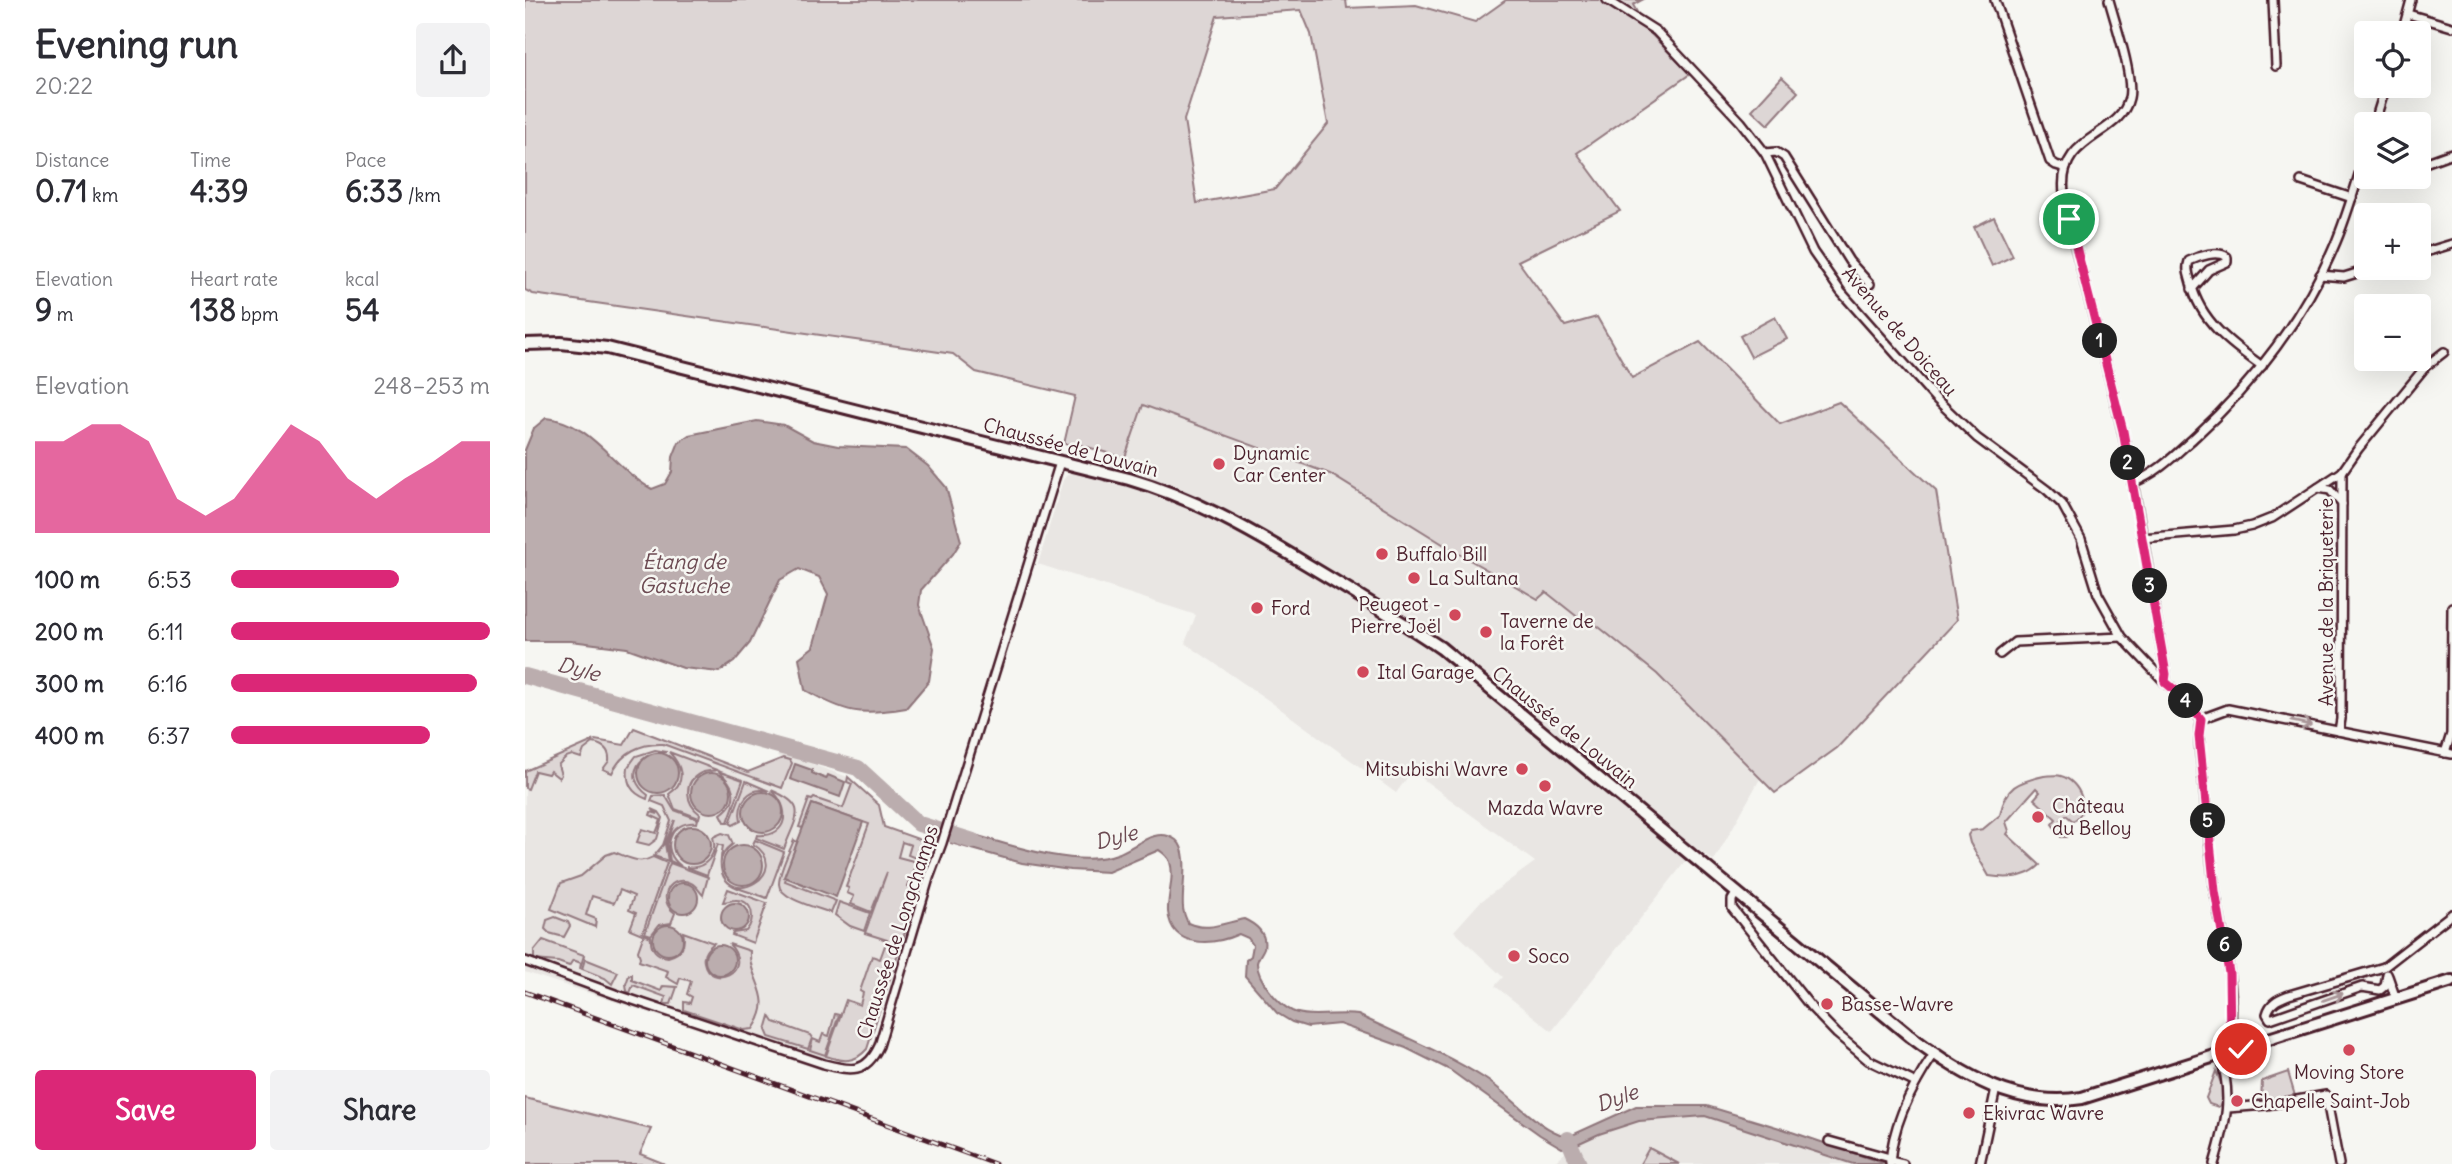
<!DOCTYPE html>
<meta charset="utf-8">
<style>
:root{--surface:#fff;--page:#f2f2f3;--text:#2b2b33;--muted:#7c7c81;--accent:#db2777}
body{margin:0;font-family:Delius,sans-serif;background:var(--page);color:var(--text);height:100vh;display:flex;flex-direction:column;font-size:26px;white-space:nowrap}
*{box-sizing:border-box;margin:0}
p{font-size:23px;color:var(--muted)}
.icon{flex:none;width:38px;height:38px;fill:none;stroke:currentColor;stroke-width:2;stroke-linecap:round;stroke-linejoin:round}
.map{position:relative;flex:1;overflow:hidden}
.panel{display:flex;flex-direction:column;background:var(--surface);width:525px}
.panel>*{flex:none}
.fabs{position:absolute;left:1829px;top:21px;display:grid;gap:14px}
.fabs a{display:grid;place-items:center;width:77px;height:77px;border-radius:7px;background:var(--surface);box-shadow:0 7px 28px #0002;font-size:35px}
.pin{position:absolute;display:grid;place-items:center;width:60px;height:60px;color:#fff;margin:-30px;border:4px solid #fff;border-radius:50%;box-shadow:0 2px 7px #0007}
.km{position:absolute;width:35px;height:35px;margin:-18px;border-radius:50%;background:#222;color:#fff;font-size:19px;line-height:35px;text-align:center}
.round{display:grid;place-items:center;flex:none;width:74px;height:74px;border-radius:7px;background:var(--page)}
.headline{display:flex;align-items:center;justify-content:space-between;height:119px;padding:0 35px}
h1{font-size:38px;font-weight:700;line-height:52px}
.metrics{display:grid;grid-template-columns:repeat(3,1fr);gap:10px;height:119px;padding:7px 35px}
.metrics div{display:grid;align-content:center}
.metrics b{font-size:30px;font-weight:700}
.metrics small{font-size:19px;font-weight:400}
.metrics p{font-size:19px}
.chart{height:196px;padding:14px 35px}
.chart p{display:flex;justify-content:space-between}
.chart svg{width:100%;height:126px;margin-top:7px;fill:var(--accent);opacity:.7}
.primary-button{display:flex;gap:14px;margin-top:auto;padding:14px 35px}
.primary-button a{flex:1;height:80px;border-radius:7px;background:var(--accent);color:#fff;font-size:28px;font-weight:700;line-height:80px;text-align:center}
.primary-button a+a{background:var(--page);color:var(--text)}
ul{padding:0 35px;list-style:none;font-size:23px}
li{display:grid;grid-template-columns:112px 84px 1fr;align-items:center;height:52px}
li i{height:18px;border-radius:9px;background:var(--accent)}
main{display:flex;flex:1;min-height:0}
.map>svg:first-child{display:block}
.built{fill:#e9e6e3}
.green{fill:#ddd6d5;stroke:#947a80;stroke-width:2;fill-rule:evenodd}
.water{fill:#bbadae;stroke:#8e747a;stroke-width:2}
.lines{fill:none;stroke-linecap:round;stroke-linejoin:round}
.river{stroke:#bbadae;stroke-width:16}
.street-casing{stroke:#4a1f2b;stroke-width:12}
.secondary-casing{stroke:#4a1f2b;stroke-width:16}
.street{stroke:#f6f6f2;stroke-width:7}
.secondary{stroke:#f6f6f2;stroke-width:10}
.rail-casing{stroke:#4a1f2b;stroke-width:5}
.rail{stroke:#f6f6f2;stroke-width:2.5;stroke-dasharray:8;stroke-linecap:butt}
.oneway{stroke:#a99598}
.route-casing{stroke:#fff;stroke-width:14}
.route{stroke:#db2777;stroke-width:9}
.poi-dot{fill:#d1495b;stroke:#f6f6f2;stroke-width:2.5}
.labels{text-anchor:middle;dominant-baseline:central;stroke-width:5;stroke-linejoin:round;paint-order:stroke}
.street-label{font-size:19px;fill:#4a1f2b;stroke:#f6f6f2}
.poi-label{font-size:19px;fill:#4a1f2b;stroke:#f6f6f2;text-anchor:start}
.water-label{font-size:21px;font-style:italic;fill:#6c4a52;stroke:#f6f6f2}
</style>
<main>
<section class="panel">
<div class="headline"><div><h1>Evening run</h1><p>20:22</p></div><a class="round"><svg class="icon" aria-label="share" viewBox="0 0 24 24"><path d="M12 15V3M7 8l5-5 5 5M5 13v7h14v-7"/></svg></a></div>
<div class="metrics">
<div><p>Distance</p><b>0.71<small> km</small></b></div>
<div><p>Time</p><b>4:39</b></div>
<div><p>Pace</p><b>6:33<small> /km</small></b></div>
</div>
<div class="metrics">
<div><p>Elevation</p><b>9<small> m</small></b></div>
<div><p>Heart rate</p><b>138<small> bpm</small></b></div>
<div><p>kcal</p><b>54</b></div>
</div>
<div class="chart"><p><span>Elevation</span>248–253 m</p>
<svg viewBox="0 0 160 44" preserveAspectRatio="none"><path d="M0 44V12L10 12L20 6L30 6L40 12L50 32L60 38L70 32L80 19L90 6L100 12L110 25L120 32L130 25L140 19L150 12L160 12V44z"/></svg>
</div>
<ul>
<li><b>100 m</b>6:53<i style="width:65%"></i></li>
<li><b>200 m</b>6:11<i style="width:100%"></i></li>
<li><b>300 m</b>6:16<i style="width:95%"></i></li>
<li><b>400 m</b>6:37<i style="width:77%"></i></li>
</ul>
<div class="primary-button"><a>Save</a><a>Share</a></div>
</section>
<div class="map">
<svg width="1927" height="1164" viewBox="0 0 1927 1164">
<rect width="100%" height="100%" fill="#f6f6f2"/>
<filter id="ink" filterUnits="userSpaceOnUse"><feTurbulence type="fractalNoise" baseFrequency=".0143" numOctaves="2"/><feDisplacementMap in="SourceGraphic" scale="14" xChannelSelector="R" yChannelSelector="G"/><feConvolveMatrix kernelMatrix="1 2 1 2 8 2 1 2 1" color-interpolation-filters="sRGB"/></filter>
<g filter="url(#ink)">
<!-- built -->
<g class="built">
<path d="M618,405L805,474L929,551L1013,599L1021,592L1060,623L1064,618L1132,674L1236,777L1189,861L1171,848L1027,1031L970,986L978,977L929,931L955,902L1010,862L887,771L871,793L743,700L660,643L671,615L513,564L538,480L543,474L551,471L588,481L597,467Z"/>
<path d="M109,728L223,772L257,758L252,756L255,753L323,777L354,805L359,827L399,841L383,887L393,892L342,1049L334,1057L318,1062L302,1056L297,1070L0,972V771L70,740L99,745Z"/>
<path d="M1180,1116L1328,1164H1027L1048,1146L1074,1134L1114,1121Z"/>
</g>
<!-- green -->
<g class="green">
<path d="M0,0H821L822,8L891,5L950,22L981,0H1117L1108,5L1122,30L1165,74L1052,153L1095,211L993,261L1040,326L1072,317L1107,378L1175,342L1255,424L1314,402L1411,491L1432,620L1312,748L1250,793L1132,674L1064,619L1060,623L1021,592L1013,599L929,551L805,474L618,405L597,466L601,469L592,468L593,465L590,464L592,456L553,444H539L550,396L451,372L428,354L8,294L0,290ZM776,10L786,34L803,124L750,189L672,203L659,120L692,16Z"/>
<path d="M1257,77L1273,92L1243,125L1227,110Z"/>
<path d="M1469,217L1488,256L1467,266L1449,227Z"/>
<path d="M1250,317L1262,339L1226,357L1215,336Z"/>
<path d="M109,728L223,772L258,758L265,760L267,763L257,788L138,744C116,743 97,752 87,773L78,769L84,761C85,750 79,745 68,743L59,750L56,758L47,755L41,757L33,765L36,775L34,778L25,771L23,774L10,771L3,789L0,788V771L70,740L99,745Z"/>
<path d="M130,750L142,752C116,751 96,775 123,795L122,799C106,793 101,783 103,767L111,756Z"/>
<path d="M144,752L192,770C188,771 181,771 176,773C157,782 161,804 175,814L174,818L150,809L144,794C163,781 156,765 144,752Z"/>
<path d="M193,771L218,780L203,822H200L196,814C217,799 208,783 193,771Z"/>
<path d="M1519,776C1524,776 1532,774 1536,776C1555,781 1567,811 1548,821L1541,815L1536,820L1541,837H1536L1527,824L1531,819L1509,799L1515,792L1511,788L1481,822L1484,831L1482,834L1515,865C1502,878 1482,879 1464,876L1445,843L1443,835L1446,831L1458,829L1475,815C1481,786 1492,782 1519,776Z"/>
<path d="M323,777L354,805L359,827L399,841L393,859L383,855L386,845L377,842L373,857L392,862L383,887L393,892L342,1049C330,1063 318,1062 301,1056L321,1000L335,1005L338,993L335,991L347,956L355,959L362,940L340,933L362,872L346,912L326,904L329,896L322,893L324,888L321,887L344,824L287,804L278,828L274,827L284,799L287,800L289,798L318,808L327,784L322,782Z"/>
<path d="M221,781L244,791C224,786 212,802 216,821L208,825L205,823Z"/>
<path d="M246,790C285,806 271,816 259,849L231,838L232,835C265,838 266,806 246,790Z"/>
<path d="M140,795L149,810L173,819L172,823C145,820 134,850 156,866L145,861L142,844L150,820L140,844L143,861L129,856L138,845L146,821L139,806L126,801L128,796Z"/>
<path d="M127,809L134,812L138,818L132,839L124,845L112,842L117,829L131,833L136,820L125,815L126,812L133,814Z"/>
<path d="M197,833L204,835L208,844C200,850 194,857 196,867C203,912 270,871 228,844L230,840L259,852L242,898C209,886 188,887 198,846L193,844L182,875L161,867C180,870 193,855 188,837Z"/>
<path d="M269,840L272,842L260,881L311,901L306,913C294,908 254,899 254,884C254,871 264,853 269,840Z"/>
<path d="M89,852C103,857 114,865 128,857L142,863L117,934L105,929L111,913L104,910L109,896L95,890L89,903L67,896L61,915L71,919L70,927L26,909L36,883L56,876L81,855Z"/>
<path d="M145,863L183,877L178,895C174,891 171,885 166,883C146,873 130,899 150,913L146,923L134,925L126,935L120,933Z"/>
<path d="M203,889L242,903L228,943L207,935L208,933L221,931C231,921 229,899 210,900C206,900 202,902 198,902Z"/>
<path d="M314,902L345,913L339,931L325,926L310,915Z"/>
<path d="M30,917L43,922L45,926L39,937L24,933L20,929L22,920Z"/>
<path d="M158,932L189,943C183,948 177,953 179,962C184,990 231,973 204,944L225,951C223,981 252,995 228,1029L219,1030L159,1010V1002L165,1003L167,997L162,994L166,981L155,978L153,984L141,977L143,971L114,961L115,957L113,951L119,934L126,937C125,949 132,956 143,957C157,954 161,944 158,932Z"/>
<path d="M18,940L59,955L55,969L56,963L48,960L44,966L33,962L9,960V951Z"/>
<path d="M60,959L93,972L87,984L80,978L57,969Z"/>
<path d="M107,974V980L136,991L138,986L152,987L146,1004H139L141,997L108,985L105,993L102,991L101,984L104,975Z"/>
<path d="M310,1014L314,1015L300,1055L285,1050L288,1039L295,1042L298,1034L304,1036Z"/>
<path d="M245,1016L249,1022L285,1035L287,1038L283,1049L244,1037L241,1030Z"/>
<path d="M1691,1071L1698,1087V1104L1693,1107L1684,1104L1681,1098Z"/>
<path d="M1763,1072L1770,1096L1736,1102L1737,1081Z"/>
<path d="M0,1098L126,1129L115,1154L140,1164H0Z"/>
<path d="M1124,1148L1154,1164H1115Z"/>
</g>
<!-- water -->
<g class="water">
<path d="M21,418C67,422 89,469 127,489L140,484L147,472L148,457L154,442L164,435L232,421L259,425L288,441L313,446L381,449L403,466L421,487L436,541L428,554L396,590L394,605L409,648L404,681L381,708C334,716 321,713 280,690L274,658L288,647L303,594L294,577L274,569L255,580L225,643L209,662L194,672L158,668L102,648L46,641H0V450L9,428Z"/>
<circle cx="133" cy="773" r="20"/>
<path d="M270,764L287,770V773L301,779L303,775L320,782L315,797L265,779Z"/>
<circle cx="186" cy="793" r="20"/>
<circle cx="238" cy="812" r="20"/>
<path d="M287,804L338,822L311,897L259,877Z"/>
<circle cx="167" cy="845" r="19"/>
<path d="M430,829C473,841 550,870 592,854C610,848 631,825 651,840C666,852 656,890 658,907C658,913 661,918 663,923C683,932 698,923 719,919C730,924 742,933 739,948C737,953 733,957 732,963C732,979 753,1004 767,1011C784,1019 813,1012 833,1015C875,1035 920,1053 959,1078C989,1097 1009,1127 1043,1137L1111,1106H1182L1258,1129L1361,1164H1328L1180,1116L1114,1121L1074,1134L1048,1146L1037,1148L1015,1135L925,1070L881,1048L814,1024L783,1027L767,1022L752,1013L720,976L721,960L726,956L728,945L723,938L714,934C689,945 647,950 643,912C642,897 650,877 645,862C643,856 639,854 634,850L583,872L545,870L497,863L426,843Z"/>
<circle cx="218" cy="865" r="20"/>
<circle cx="158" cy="898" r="15"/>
<circle cx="210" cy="917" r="14"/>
<circle cx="143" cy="940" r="15"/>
<circle cx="195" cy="960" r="15"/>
</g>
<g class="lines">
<!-- river -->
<g class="river">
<path d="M0,676L333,768L394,824L448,841"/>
<path d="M1043,1139L1054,1164"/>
</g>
<!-- street casing -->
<g class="street-casing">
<g id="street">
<path d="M1082,0L1131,31L1216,122L1240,153L1288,252L1316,292L1410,398L1452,438L1522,490L1537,504L1556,539L1573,594L1597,637L1640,682"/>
<path d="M1470,0L1525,161L1531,165L1541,168"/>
<path d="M1584,0C1590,22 1609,78 1604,98C1595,138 1532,134 1539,193C1542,221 1551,248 1558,275C1571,327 1585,378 1597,429C1615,510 1626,593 1641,674L1640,682L1657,696L1676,719"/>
<path d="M1748,0L1751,66"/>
<path d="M1883,14L1927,27"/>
<path d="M1877,33L1886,0"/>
<path d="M1849,124L1861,86"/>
<path d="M1240,153L1251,152L1259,157L1324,261L1345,284"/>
<path d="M1894,165L1927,153"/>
<path d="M1776,181L1827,198"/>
<path d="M1894,254L1927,244"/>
<path d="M1795,275L1819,277L1848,268"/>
<path d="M1667,289L1684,270L1702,262V257C1693,250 1674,256 1664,261C1661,269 1664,275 1666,283C1675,321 1706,344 1737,366"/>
<path d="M1607,483C1632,474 1651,454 1671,436C1729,383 1780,316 1811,242C1823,213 1832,182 1841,151"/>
<path d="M1793,488L1805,490L1817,504"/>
<path d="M1617,538L1709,530L1727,526L1747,518L1817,472L1833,449L1901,366L1919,352"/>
<path d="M1475,654L1490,642L1597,637"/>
<path d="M1676,719C1671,737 1677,760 1678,778C1682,816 1685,854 1690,891C1696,932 1721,1022 1695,1055C1708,1097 1701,1123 1689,1164"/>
<path d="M1676,719L1703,709L1927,754"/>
<path d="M1814,731L1816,719L1817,472"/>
<path d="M1920,753L1926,734L1927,607"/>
<path d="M1212,892L1207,900V908L1286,1007L1312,1034L1343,1060L1391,1083"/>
<path d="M0,961L90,994L299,1064C326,1071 341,1074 354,1046L404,878L417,843L535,462"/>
<path d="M1862,974L1860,986L1855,990L1837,987L1745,1019L1742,1014C1745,1002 1754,999 1764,995L1859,967L1927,914"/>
<path d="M1863,976L1871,999"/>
<path d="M1703,1108L1741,1105L1801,1095L1814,1164"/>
<path d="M1304,1141L1365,1158"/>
<path d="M1365,1161L1378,1164"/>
<path d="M1365,1164C1367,1126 1388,1085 1409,1054"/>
<path d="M1455,1164L1471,1088"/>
</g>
</g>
<!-- secondary casing -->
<g class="secondary-casing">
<path id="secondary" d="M0,344L36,343L82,348L604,479C669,498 725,530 783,565C828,592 873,619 916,648L1385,1036C1435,1074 1492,1109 1557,1098L1927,981"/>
</g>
<!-- street -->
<use href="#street" class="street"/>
<!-- secondary -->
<use href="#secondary" class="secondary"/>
<!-- rail casing -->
<g class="rail-casing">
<path id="rail" d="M0,992L470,1164"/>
</g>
<!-- rail -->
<use href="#rail" class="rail"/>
</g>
<!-- one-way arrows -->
<defs><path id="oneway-shaft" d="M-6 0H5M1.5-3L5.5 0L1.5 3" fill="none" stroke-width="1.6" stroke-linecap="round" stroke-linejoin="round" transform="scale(1.75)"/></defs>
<g class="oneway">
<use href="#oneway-shaft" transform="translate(1776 723) rotate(12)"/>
<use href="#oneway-shaft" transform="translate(1808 997) rotate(-19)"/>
</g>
</g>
<g class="lines" filter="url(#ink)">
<!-- route casing -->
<g class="route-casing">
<path id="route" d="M1544,219L1598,431L1641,674L1640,682L1657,696L1676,719L1674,736L1690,891L1704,973L1705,1037L1702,1046L1695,1055L1716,1049"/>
</g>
<!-- route -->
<use href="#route" class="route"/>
</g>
<!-- markers -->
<g class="poi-dot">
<circle cx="694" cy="464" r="7"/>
<circle cx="857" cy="554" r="7"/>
<circle cx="889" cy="578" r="7"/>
<circle cx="732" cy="608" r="7"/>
<circle cx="930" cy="615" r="7"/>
<circle cx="961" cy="632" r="7"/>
<circle cx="838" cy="672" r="7"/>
<circle cx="997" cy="769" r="7"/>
<circle cx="1020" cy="786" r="7"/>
<circle cx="1513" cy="817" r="7"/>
<circle cx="989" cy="956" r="7"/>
<circle cx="1302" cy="1004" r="7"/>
<circle cx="1824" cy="1050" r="7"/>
<circle cx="1712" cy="1101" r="7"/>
<circle cx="1444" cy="1113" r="7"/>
</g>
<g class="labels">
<!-- street labels -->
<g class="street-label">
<text transform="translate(1375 331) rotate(49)">Avenue de Doiceau</text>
<text transform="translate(546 447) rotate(15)">Chaussée de Louvain</text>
<text transform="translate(1801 602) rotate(-90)">Avenue de la Briqueterie</text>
<text transform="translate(1040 727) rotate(39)">Chaussée de Louvain</text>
<text transform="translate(372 932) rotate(-72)">Chaussée de Longchamps</text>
</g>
<!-- poi labels -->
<g class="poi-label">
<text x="708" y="453">Dynamic<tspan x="708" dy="22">Car Center</tspan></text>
<text x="871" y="554">Buffalo Bill</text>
<text x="903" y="578">La Sultana</text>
<text x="916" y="604" text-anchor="end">Peugeot -<tspan x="916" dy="22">Pierre Joël</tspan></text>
<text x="746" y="608">Ford</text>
<text x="975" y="621">Taverne de<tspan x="975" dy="22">la Forêt</tspan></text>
<text x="852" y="672">Ital Garage</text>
<text x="983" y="769" text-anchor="end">Mitsubishi Wavre</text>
<text x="1527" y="806">Château<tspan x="1527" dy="22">du Belloy</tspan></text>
<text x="1020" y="808" text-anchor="middle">Mazda Wavre</text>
<text x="1003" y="956">Soco</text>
<text x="1316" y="1004">Basse-Wavre</text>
<text x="1824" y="1072" text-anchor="middle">Moving Store</text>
<text x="1726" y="1101">Chapelle Saint-Job</text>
<text x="1458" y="1113">Ekivrac Wavre</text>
</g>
<!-- water labels -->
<g class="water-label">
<text x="159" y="561">Étang de<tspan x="159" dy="24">Gastuche</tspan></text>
<text transform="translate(54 669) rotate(15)">Dyle</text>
<text transform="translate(591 837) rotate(-15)">Dyle</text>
<text transform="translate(1092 1098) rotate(-20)">Dyle</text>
</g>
</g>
</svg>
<div class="fabs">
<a><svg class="icon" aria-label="locate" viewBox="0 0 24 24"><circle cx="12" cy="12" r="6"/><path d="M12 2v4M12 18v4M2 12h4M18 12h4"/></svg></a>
<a><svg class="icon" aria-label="layers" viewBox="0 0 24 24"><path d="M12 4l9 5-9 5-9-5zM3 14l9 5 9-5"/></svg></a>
<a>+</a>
<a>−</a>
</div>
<div class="pin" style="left:1544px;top:219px;background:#1e9e55"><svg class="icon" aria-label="arrive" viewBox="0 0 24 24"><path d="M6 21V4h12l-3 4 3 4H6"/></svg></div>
<div class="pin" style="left:1716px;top:1049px;background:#d93025"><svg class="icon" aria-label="check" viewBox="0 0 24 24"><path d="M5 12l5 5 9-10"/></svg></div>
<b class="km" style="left:1575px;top:341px">1</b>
<b class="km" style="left:1603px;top:463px">2</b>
<b class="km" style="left:1625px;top:586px">3</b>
<b class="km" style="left:1661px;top:701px">4</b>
<b class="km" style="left:1683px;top:821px">5</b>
<b class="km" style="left:1700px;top:945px">6</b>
</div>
</main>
